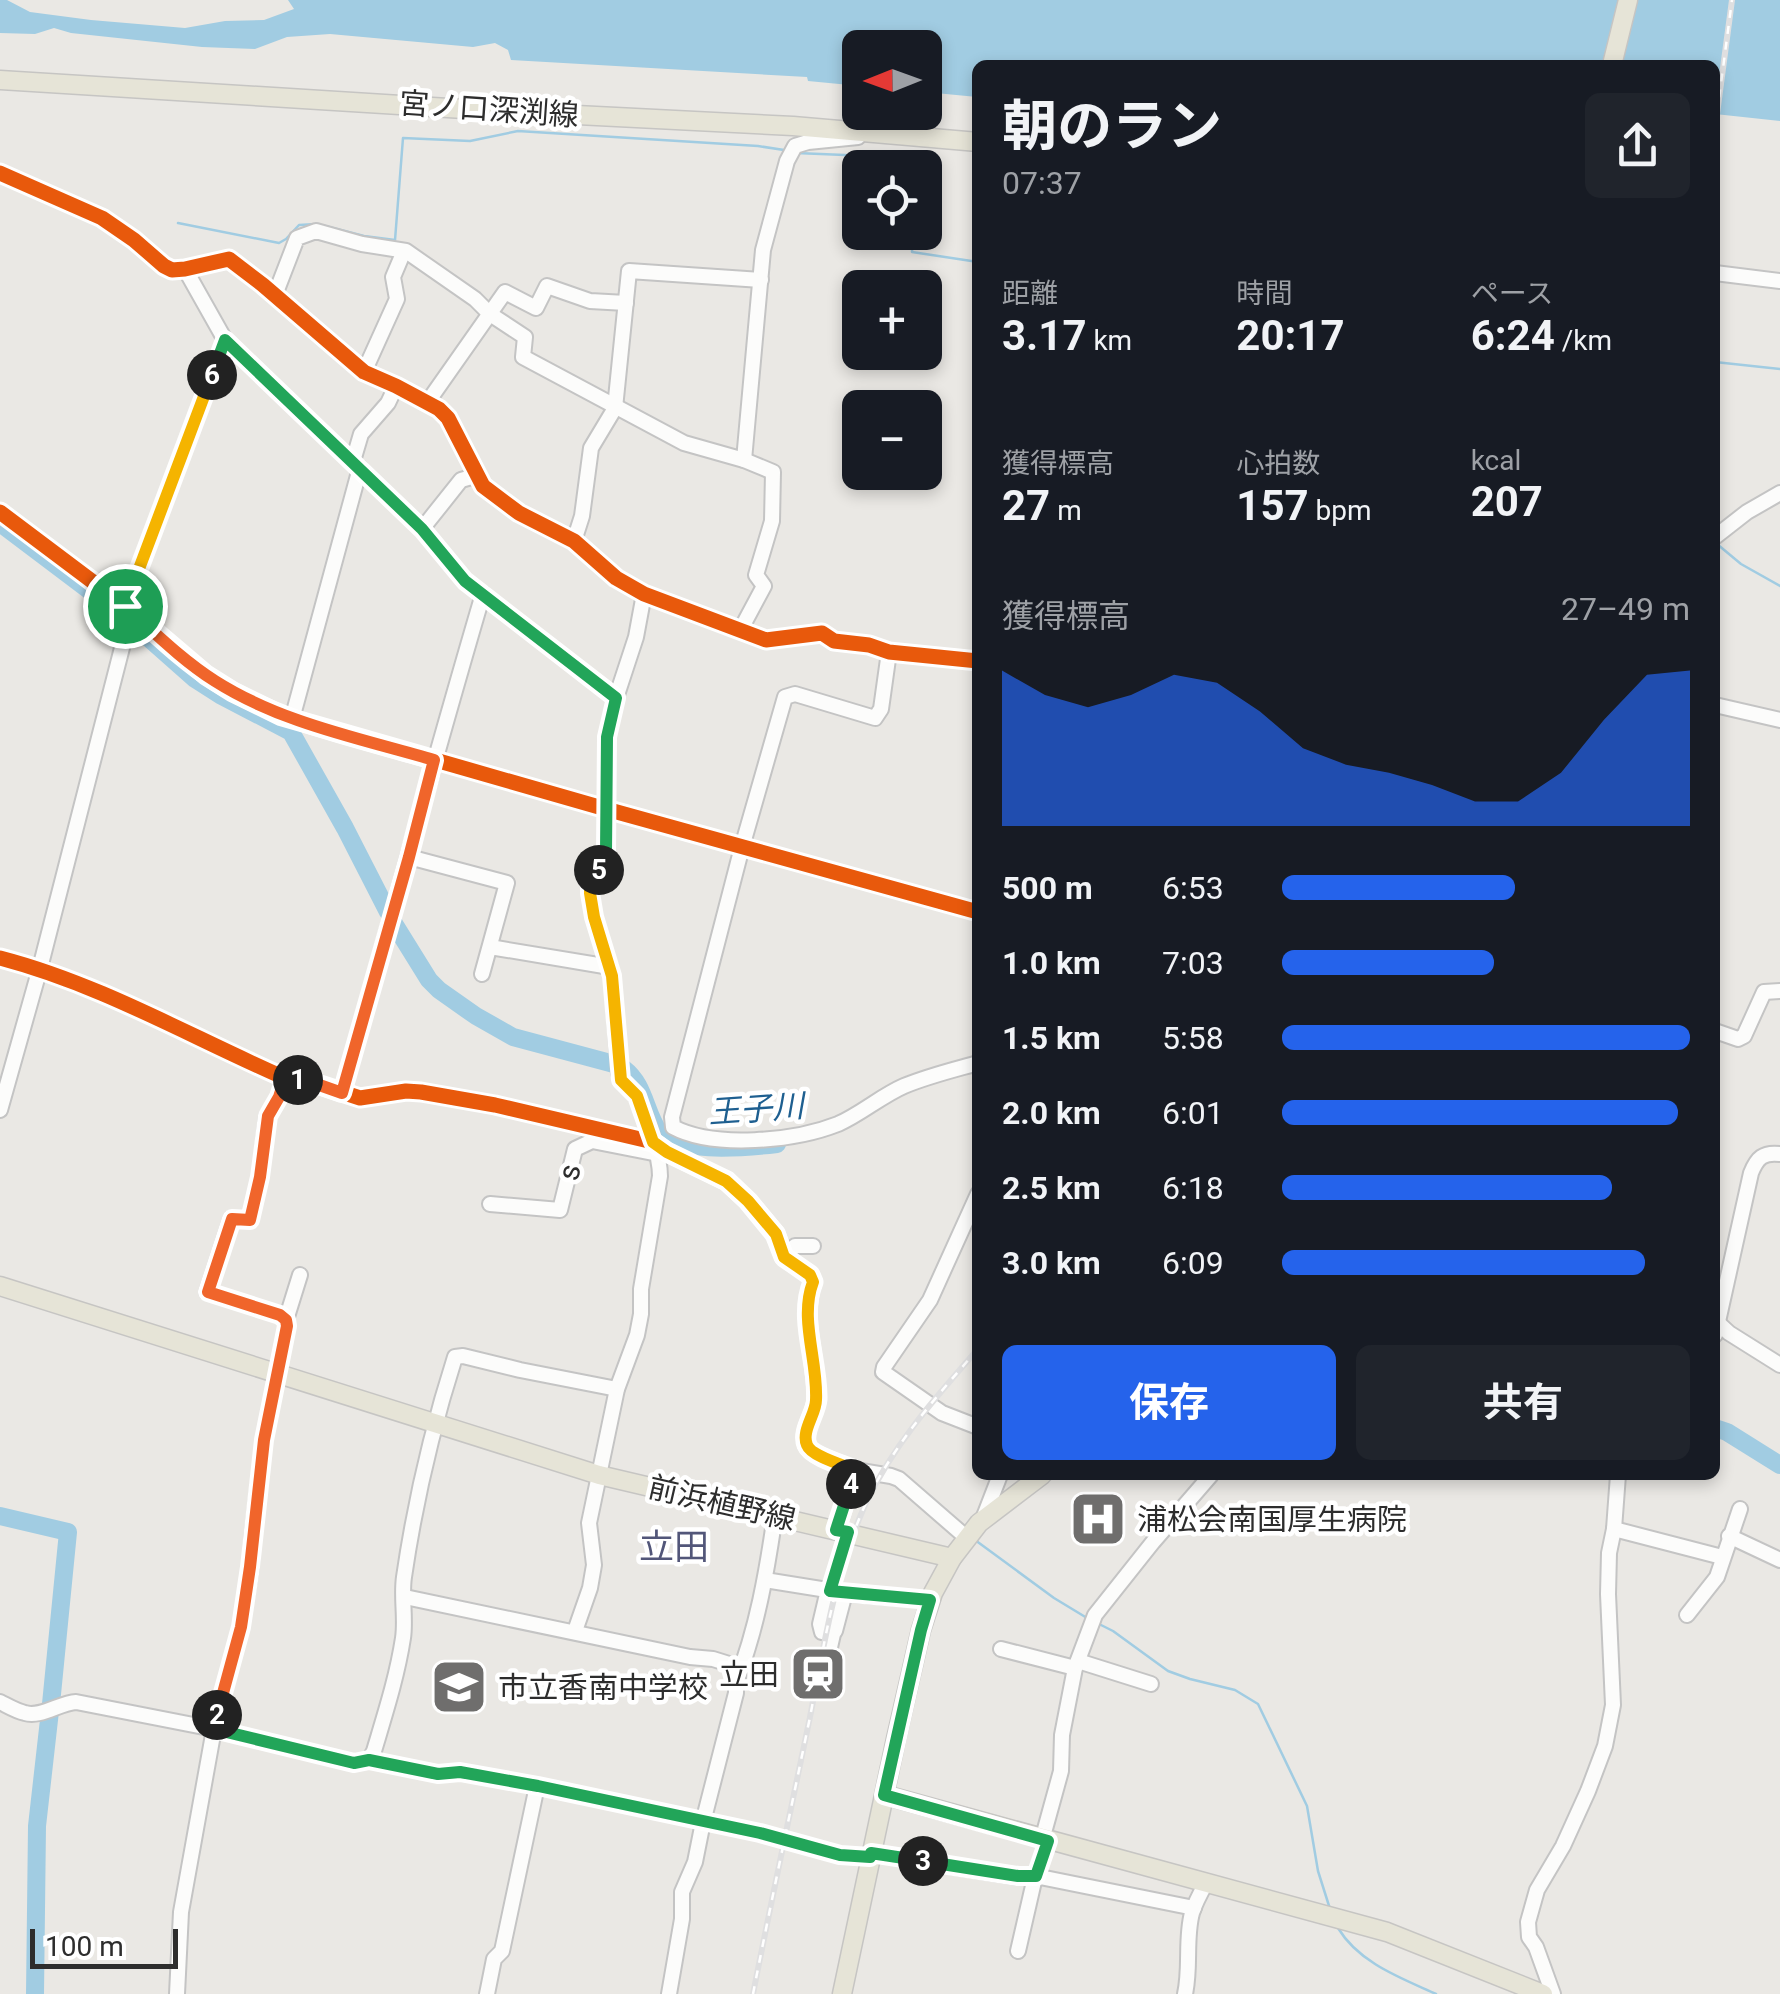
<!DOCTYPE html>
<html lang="ja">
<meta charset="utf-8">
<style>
:root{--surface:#171b24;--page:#20242c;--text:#f1f3f6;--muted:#9ea1a6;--accent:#2563eb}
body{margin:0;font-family:Roboto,"Noto Sans JP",sans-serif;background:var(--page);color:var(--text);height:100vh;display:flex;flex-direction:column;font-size:38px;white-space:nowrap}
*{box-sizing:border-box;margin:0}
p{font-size:32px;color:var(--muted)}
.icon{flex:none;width:55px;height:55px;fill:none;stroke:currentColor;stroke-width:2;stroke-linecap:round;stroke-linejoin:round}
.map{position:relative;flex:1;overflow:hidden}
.details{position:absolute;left:972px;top:60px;width:748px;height:1420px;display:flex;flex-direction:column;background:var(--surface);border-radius:15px;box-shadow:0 5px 15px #0003}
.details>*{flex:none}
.needle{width:65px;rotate:269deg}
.fabs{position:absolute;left:842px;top:30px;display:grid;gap:20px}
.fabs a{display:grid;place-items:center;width:100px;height:100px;border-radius:15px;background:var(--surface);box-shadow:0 5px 15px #0003;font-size:50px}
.scale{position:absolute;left:30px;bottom:25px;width:148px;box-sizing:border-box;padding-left:10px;border:5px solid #2d2d2d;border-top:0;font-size:28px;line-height:35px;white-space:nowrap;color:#2d2d2d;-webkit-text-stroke:8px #fff;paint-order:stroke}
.pin{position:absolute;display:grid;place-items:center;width:85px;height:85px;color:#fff;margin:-42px;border:5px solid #fff;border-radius:50%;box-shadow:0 2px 10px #0007}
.km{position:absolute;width:50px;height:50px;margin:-25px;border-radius:50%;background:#222;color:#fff;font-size:28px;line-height:50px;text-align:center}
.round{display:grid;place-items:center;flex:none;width:105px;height:105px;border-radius:15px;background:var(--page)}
.headline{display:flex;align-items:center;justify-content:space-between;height:170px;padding:0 30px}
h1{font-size:55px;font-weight:700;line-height:75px}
.stats{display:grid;grid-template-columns:repeat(3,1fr);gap:15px;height:170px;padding:10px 30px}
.stats div{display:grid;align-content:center}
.stats b{font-size:42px;font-weight:700}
.stats small{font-size:28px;font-weight:400}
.stats p{font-size:28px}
.chart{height:280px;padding:20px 30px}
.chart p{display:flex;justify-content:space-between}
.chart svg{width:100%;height:180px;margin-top:10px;fill:var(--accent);opacity:.7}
.primary-button{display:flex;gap:20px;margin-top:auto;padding:20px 30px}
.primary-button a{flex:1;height:115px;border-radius:15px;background:var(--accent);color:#fff;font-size:40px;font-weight:700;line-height:115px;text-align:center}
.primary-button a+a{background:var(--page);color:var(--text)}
ul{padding:0 30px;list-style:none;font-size:32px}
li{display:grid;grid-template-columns:160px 120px 1fr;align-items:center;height:75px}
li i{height:25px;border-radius:12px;background:var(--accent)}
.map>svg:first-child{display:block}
.water{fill:#a1cce2}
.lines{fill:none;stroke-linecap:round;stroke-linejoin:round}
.stream{stroke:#a1cce2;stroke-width:2.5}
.river{stroke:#a1cce2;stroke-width:18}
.minor-casing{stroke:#c4c4c4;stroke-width:18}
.major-casing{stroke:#c6c5c3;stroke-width:21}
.minor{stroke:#fcfcfb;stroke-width:14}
.major{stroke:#e6e4d7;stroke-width:18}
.rail-casing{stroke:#dfdfe0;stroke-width:6}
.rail{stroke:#fff;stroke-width:2.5;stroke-dasharray:8;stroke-linecap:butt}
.cycleway-casing{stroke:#fff;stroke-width:21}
.cycleway{stroke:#e8590c;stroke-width:15}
.split-1-casing{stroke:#fff;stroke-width:20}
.split-2-casing{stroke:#fff;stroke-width:20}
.split-3-casing{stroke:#fff;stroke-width:20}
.split-4-casing{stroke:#fff;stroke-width:20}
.split-5-casing{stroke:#fff;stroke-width:20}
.split-6-casing{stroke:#fff;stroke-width:20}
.split-7-casing{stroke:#fff;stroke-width:20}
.split-1{stroke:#f0652b;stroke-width:12}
.split-2{stroke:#f0652b;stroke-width:12}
.split-3{stroke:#22a559;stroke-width:12}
.split-4{stroke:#22a559;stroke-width:12}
.split-5{stroke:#f5b400;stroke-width:12}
.split-6{stroke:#22a559;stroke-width:12}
.split-7{stroke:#f5b400;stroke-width:12}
.labels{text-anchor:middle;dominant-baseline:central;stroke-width:9;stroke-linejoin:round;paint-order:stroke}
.street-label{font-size:30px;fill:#2d2d2d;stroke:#fff}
.poi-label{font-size:30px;fill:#2d2d2d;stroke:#fff;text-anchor:start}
.water-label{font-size:32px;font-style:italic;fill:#1e5f90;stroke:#fff}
.quarter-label{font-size:35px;fill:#525679;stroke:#fff}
</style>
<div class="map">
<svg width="1780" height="1994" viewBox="0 0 1780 1994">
<rect width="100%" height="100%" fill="#eae8e4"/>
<!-- water -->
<path class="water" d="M0,0H7L30,12L91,20L185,28L225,21L264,20L294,9L288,0H1780V121L1715,114V65H978L977,97L925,92V48H860V86L808,81L807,77L511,60L508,50L495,43L473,47L330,34L287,37L255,49L202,47L71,33L54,28L35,34L0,33Z"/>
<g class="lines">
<!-- stream -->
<g class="stream">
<path d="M796,153L918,158L917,168"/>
<path d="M178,223L279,243L286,239L299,225L317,224"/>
<path d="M325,226L364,236L395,240L403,138L470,141L518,131L758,146L784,150"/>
<path d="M913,232L912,252L978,262"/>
<path d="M1715,362L1780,369"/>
<path d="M1717,544L1741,564L1780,586"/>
<path d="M688,1155L717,1169"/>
<path d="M754,1199L781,1231"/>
<path d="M975,1540L1054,1598L1087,1618"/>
<path d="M1097,1623L1113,1631L1168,1671L1190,1679L1235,1690L1258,1704L1307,1806L1318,1871L1330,1909"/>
<path d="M1338,1928C1359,1963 1401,1978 1436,1994"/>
</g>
<!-- river -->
<g class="river">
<path d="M0,523L126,618L195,679L220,695L291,732L345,828L388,912"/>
<path d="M393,922L429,980L439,990L476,1016L513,1037L614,1064"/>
<path d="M624,1069C645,1085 645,1112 659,1132C676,1155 751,1147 777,1144"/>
<path d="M1715,1428L1727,1432L1780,1465"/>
<path d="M0,1516L68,1532L51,1704"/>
<path d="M35,1994L37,1826L50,1711"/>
</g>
<!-- minor casing -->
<g class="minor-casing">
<g id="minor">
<path d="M0,173L102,218L134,240L164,266L172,270L185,269L229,259L263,285L364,372L396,386L439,409L448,418L483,486L519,513L574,541L616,578L644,594L766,640L822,633L834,641L869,645L889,652L978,661"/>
<path d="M185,269L225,340L422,529L465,581L616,698"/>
<path d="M1715,273L1780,281"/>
<path d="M275,295L297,238L316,231L362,244L406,251L475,299L490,314L525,337L523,357L684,443L744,460L773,472L772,521L756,575L764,586L741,629"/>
<path d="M364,372L397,299L393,277L404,251"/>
<path d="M427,403L505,292L536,308L547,286L590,301L626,303"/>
<path d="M744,460L763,250L787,161L795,146L808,142L858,137"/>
<path d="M353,461L361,434L388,403L396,386"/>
<path d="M0,512L125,606L206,675L233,692L282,716L606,809L978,912"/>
<path d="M422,529L461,480L475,476"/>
<path d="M1715,537L1747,512L1780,493"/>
<path d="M574,541L582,516L591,448L615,408L629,271L761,280"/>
<path d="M125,606L225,340"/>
<path d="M889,652L881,709L875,718L795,694L785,697L742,847L672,1117L673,1127C714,1149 795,1141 838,1124C861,1114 881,1096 904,1086C928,1076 953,1070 978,1063"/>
<path d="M1715,705L1780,720"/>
<path d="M292,719L360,468"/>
<path d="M409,857L507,883L482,974"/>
<path d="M490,947L610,967"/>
<path d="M0,958C100,984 191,1037 285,1078L308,1081L360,1098L406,1091L421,1092L495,1105L653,1142L667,1152L727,1181L748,1201L775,1234L784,1257L810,1275L813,1282C798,1319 818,1360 817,1399C816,1414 801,1431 807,1445C811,1456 843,1465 855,1470L836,1529"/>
<path d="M1715,1031L1738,1039L1744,1036L1764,992L1780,991"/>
<path d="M342,1093C389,927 434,760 483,594"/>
<path d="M0,1110L40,968L124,640L126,624L134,614"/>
<path d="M978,1194L930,1300L884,1367L883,1372L942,1413L978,1427"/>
<path d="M490,1204L560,1210L575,1149L592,1141L658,1154"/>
<path d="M784,1257L795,1246H813"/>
<path d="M286,1320L300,1275"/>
<path d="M1716,1321L1729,1333L1780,1365"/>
<path d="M1715,1335L1751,1173C1757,1158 1763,1152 1780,1154"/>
<path d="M855,1470L891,1476L899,1479L967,1538"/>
<path d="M983,1519L1000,1475"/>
<path d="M1614,1529L1722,1557"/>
<path d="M1729,1536L1780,1560"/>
<path d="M765,1580L852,1594L930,1600"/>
<path d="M828,1590L820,1624L822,1632L830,1634L835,1631L845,1593"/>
<path d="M830,1591L848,1532"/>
<path d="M405,1597L690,1657L713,1659L729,1664L736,1682V1693L703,1822L695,1862L682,1892V1919L669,1994"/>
<path d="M1687,1615L1717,1577L1740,1509"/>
<path d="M575,1631L590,1588L594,1565L589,1523L617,1389L637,1335L641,1314V1289L660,1176C660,1156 647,1116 637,1098C632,1088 622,1084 619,1073L612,976L594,917L590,888L606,855L607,737L616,698L636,637L644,594"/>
<path d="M1001,1649L1075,1668"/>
<path d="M1078,1661L1151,1684"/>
<path d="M824,1674L833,1634"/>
<path d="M736,1682C757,1629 767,1571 775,1515"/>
<path d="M0,1702C8,1706 16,1711 25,1713C40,1718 60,1703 76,1702L214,1729L354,1763L369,1760L438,1774L460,1772L537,1786L760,1833L840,1855L870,1857"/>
<path d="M369,1760L374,1751C385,1714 397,1677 403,1638C406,1618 401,1597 404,1577C415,1502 432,1429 455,1357L463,1356L520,1370L617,1389"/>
<path d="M1042,1840L1061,1771L1062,1735L1075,1668L1095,1615L1153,1542L1211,1475"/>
<path d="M871,1853L1018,1877L1035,1876L1194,1908"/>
<path d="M1018,1951L1035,1877L1048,1841"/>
<path d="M177,1994L181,1912L214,1729L241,1627L251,1567L252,1540L264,1440L287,1326L286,1320L280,1315L207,1292L231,1219L250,1220L260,1177L267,1116L279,1097L285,1078"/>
<path d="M487,1994L494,1959L502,1951L537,1786"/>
<path d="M1185,1994C1191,1967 1185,1939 1192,1913C1195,1903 1201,1892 1206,1883"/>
<path d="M1553,1994L1536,1947L1529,1937L1528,1922L1537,1890L1563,1846L1588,1791L1605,1746L1613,1705L1608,1594L1609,1553L1614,1529L1618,1475"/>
</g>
</g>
<!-- major casing -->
<g class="major-casing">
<g id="major">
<path d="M1612,65L1628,0"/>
<path d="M0,80L496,111L793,126L978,142"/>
<path d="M0,1286L599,1475L952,1558"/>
<path d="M885,1795L1387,1932L1543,1994"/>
<path d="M842,1994L896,1739L921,1630L933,1593L952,1558L979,1523L1042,1475"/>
</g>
</g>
<!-- minor -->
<use href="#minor" class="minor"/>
<!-- major -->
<use href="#major" class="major"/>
<!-- rail casing -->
<g class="rail-casing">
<g id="rail">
<path d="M1715,129L1732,0"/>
<path d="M753,1994C771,1902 791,1809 810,1717C824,1645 835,1571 866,1503C893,1445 936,1397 978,1349"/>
</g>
</g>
<!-- rail -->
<use href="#rail" class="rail"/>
<!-- cycleway casing -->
<g class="cycleway-casing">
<g id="cycleway">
<path d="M0,173L102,218L134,240L164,266L172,270L185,269L229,259L263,285L364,372L396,386L439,409L448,418L483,486L519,513L574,541L616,578L644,594L766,640L822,633L834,641L869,645L889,652L978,661"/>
<path d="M0,512L125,606L206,675L233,692L282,716L606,809L978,912"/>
<path d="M0,958C100,984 191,1037 285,1078L308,1081L360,1098L406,1091L421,1092L495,1105L653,1142L667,1152L727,1181L748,1201L775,1234L784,1257L810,1275L813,1282C798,1319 818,1360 817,1399C816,1414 801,1431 807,1445C811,1456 843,1465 855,1470L836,1529"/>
</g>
</g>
<!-- cycleway -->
<use href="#cycleway" class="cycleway"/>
</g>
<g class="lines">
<!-- split-1 casing -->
<g class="split-1-casing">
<path id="split-1" d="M125,606C154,632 182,660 215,681C281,723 359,738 434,760L409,857L342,1093L308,1081L298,1080"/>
</g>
<!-- split-2 casing -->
<g class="split-2-casing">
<path id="split-2" d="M217,1715L241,1627L250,1567L264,1440L287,1326L286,1320L280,1315L208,1292L232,1219L250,1220L260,1177L268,1116L279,1097L285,1078L298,1080"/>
</g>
<!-- split-3 casing -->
<g class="split-3-casing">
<path id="split-3" d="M217,1715L214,1729L354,1763L369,1760L438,1774L460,1772L538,1786L760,1833L840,1855L870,1857L871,1853L923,1861"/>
</g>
<!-- split-4 casing -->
<g class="split-4-casing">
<path id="split-4" d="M851,1484L836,1530L848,1532L830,1591L930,1600L921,1630L884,1795L1048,1841L1036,1876H1018L923,1861"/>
</g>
<!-- split-5 casing -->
<g class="split-5-casing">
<path id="split-5" d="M599,870L590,888V893L594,917L612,976L621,1080L637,1096L653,1142L667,1152L726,1181L748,1201L776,1234L784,1257L810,1275L813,1282C799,1319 818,1360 816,1400C816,1414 801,1431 807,1445C811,1456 843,1465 855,1470L851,1484"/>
</g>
<!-- split-6 casing -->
<g class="split-6-casing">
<path id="split-6" d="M212,375L225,340L422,529L465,581L616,698L607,737L606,854L599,870"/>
</g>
<!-- split-7 casing -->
<g class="split-7-casing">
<path id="split-7" d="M125,606L212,375"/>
</g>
<!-- split-1 -->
<use href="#split-1" class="split-1"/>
<!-- split-2 -->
<use href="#split-2" class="split-2"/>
<!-- split-3 -->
<use href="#split-3" class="split-3"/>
<!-- split-4 -->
<use href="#split-4" class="split-4"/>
<!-- split-5 -->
<use href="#split-5" class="split-5"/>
<!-- split-6 -->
<use href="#split-6" class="split-6"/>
<!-- split-7 -->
<use href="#split-7" class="split-7"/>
</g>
<!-- icons -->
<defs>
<g id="hospital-square" transform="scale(2.875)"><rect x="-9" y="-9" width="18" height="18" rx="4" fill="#6f6e6d" stroke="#fff"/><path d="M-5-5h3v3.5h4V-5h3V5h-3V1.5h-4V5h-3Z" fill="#fff"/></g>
<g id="station-square" transform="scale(2.875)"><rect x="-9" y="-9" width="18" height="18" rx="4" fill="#6f6e6d" stroke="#fff"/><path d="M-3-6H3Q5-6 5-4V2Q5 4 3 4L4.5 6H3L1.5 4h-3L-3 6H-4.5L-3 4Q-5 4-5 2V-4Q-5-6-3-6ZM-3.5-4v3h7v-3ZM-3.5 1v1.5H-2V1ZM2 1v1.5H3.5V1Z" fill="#fff"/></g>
<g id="school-square" transform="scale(2.875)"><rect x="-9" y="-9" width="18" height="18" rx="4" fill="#6f6e6d" stroke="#fff"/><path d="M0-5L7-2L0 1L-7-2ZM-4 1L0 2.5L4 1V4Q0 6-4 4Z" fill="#fff"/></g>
</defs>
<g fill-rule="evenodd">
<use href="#hospital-square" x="1098" y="1519"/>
<use href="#station-square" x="818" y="1674"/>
<use href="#school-square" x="459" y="1687"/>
</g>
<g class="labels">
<!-- street labels -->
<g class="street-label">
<text transform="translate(489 109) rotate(4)">宮ノ口深渕線</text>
<text transform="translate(569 1172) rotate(-77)">s</text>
<text transform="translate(722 1503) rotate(13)">前浜植野線</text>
</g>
<!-- poi labels -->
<g class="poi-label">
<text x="1137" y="1519">浦松会南国厚生病院</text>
<text x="779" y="1674" text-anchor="end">立田</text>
<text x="498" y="1687">市立香南中学校</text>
</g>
<!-- water labels -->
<g class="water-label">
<text transform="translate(756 1109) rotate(-4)">王子川</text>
</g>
<!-- quarter labels -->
<g class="quarter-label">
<text x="674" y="1547">立田</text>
</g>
</g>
</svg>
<div class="fabs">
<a><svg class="needle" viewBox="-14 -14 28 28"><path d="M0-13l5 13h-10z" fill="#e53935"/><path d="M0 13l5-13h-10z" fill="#9ea1a6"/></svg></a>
<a><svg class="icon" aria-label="locate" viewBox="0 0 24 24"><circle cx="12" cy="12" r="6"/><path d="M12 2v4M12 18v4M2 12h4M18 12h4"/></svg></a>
<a>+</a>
<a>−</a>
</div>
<div class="scale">100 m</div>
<div class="pin" style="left:125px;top:606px;background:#1e9e55"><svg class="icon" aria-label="arrive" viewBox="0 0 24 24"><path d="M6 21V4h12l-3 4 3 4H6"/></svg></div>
<b class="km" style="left:298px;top:1080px">1</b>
<b class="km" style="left:217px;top:1715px">2</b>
<b class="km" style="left:923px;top:1861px">3</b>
<b class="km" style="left:851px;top:1484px">4</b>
<b class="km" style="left:599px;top:870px">5</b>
<b class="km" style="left:212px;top:375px">6</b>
<section class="details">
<div class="headline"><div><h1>朝のラン</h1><p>07:37</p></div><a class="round"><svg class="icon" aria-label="share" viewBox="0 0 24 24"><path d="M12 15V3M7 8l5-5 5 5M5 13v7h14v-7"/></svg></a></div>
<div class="stats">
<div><p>距離</p><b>3.17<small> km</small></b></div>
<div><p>時間</p><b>20:17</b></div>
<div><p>ペース</p><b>6:24<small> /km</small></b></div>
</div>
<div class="stats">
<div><p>獲得標高</p><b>27<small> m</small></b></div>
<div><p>心拍数</p><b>157<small> bpm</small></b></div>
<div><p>kcal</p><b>207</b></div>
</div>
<div class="chart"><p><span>獲得標高</span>27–49 m</p>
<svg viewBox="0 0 160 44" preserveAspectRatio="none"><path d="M0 44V6L10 12L20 15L30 12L40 7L50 9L60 16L70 25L80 29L90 31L100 34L110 38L120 38L130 31L140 18L150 7L160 6V44z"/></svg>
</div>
<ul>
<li><b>500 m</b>6:53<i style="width:57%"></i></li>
<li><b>1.0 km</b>7:03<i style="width:52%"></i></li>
<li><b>1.5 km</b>5:58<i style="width:100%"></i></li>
<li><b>2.0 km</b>6:01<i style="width:97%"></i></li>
<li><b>2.5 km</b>6:18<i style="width:81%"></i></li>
<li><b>3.0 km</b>6:09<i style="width:89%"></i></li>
</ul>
<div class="primary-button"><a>保存</a><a>共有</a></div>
</section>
</div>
